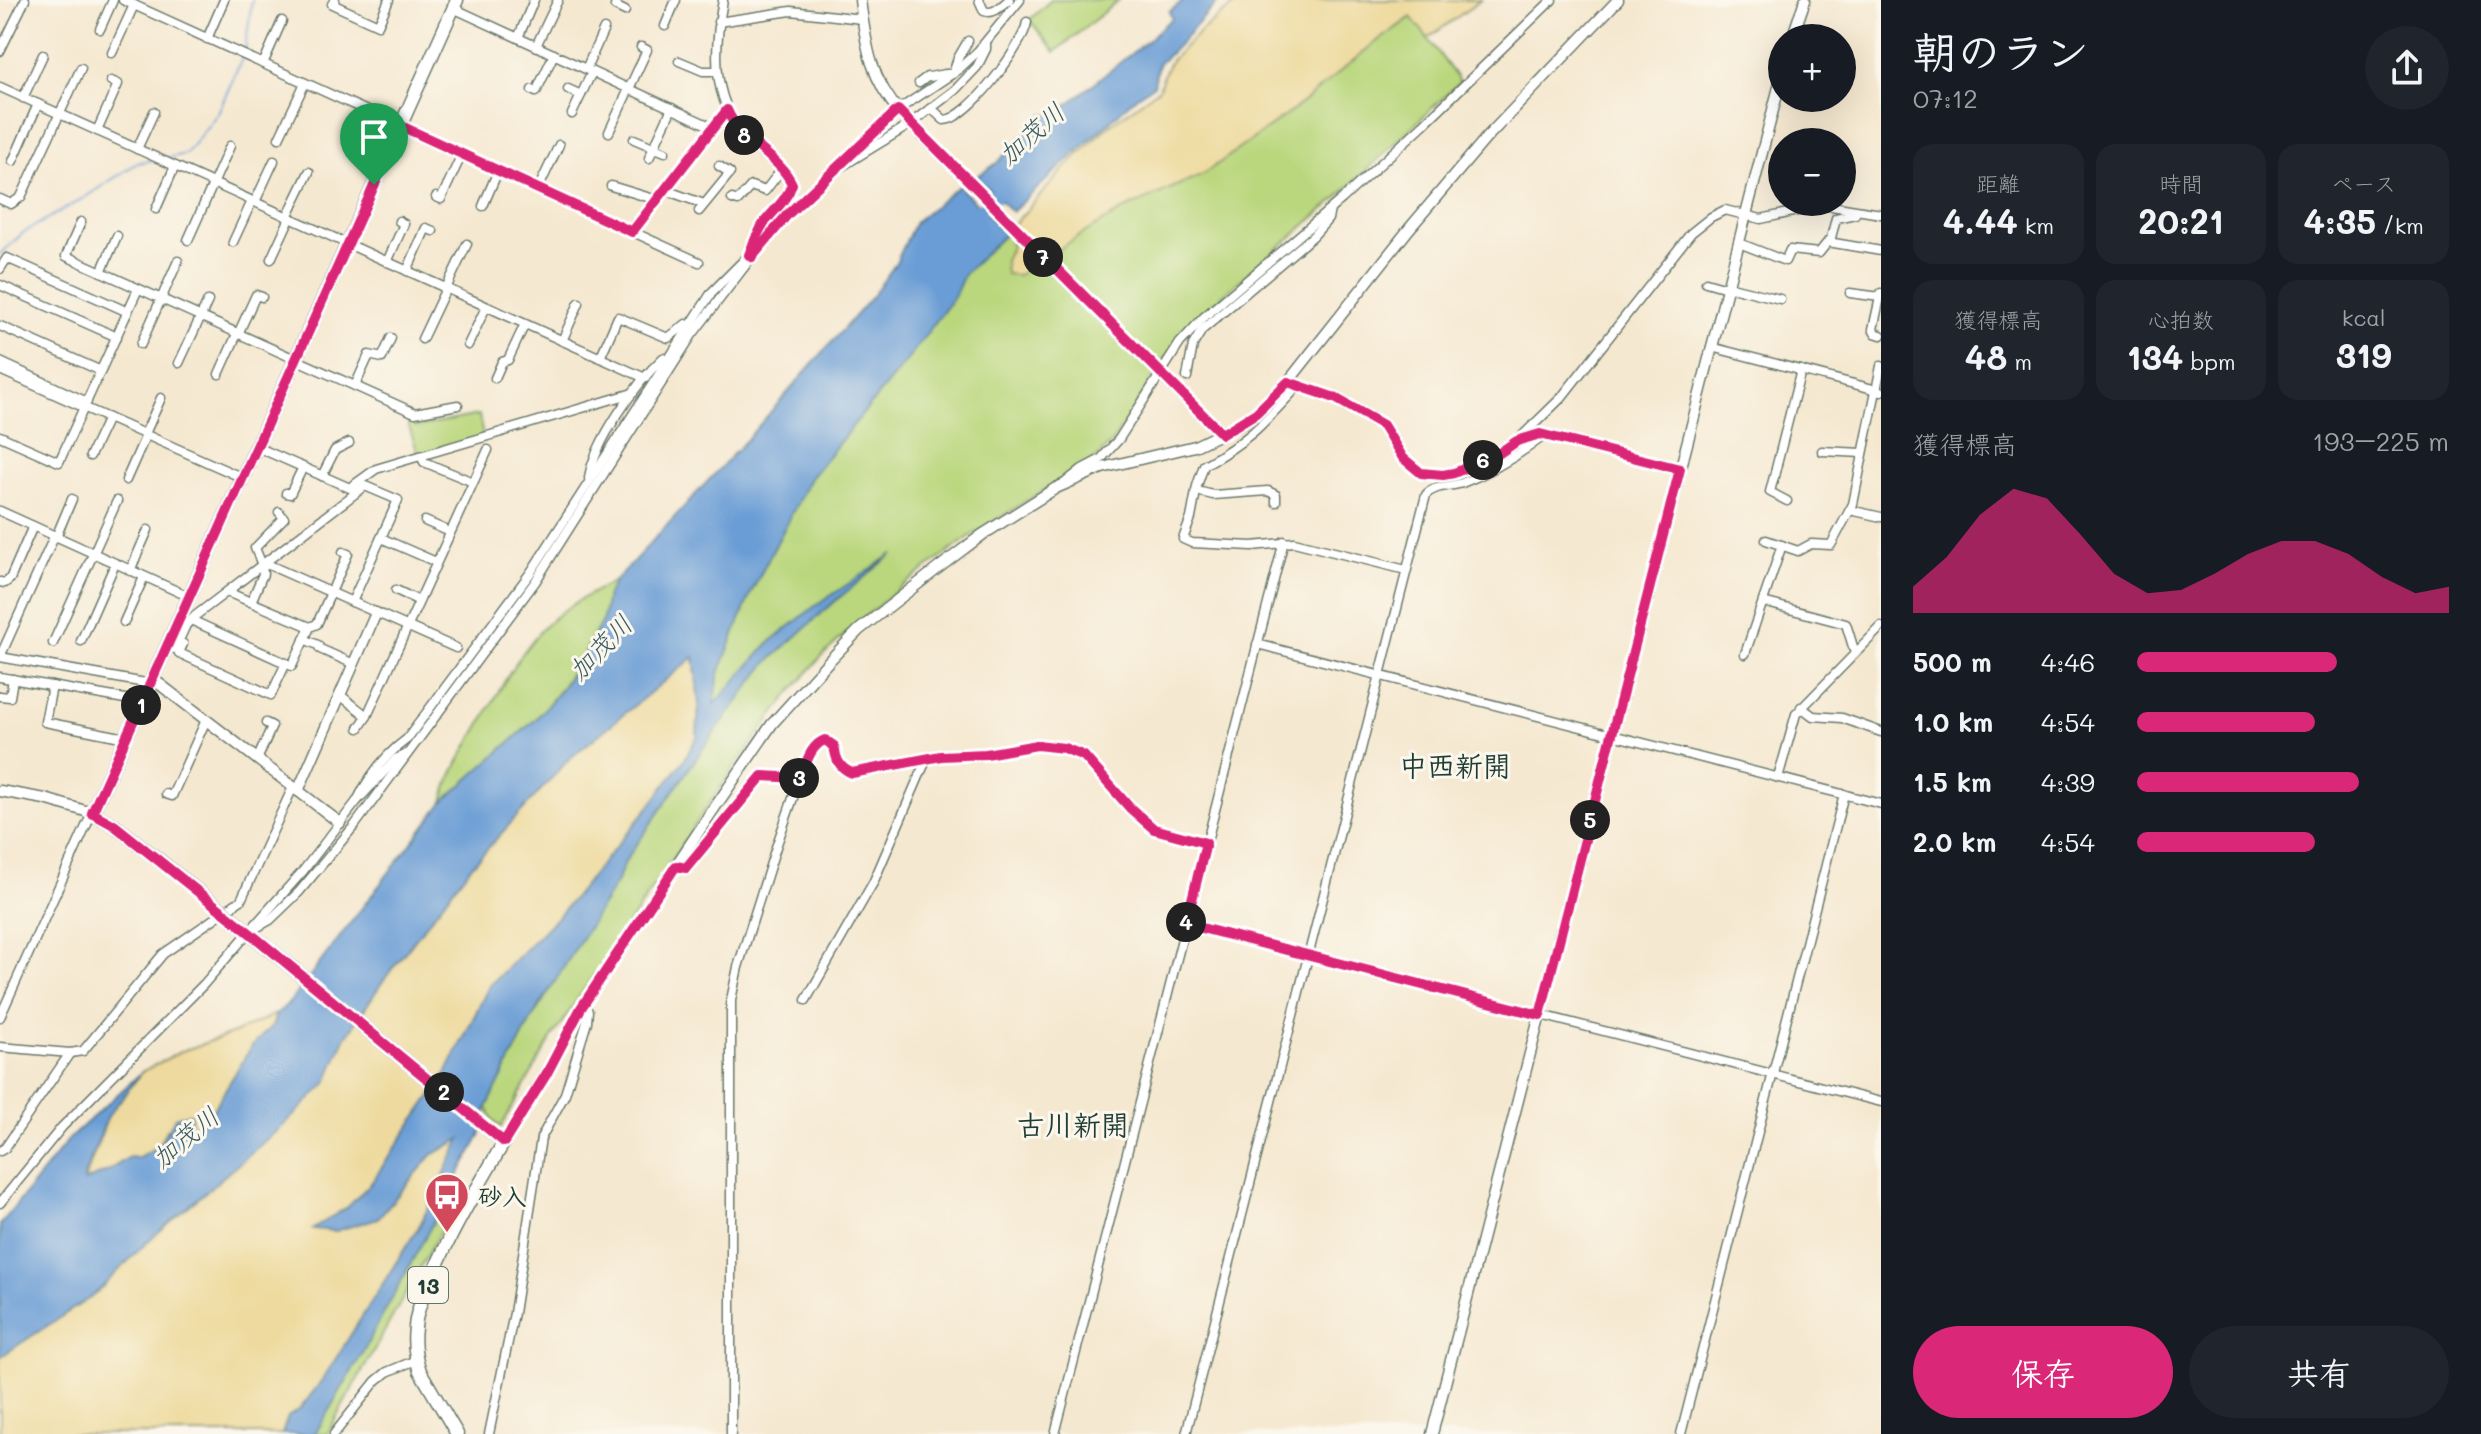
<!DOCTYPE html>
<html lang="ja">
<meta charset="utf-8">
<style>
:root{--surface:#171b24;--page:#20242c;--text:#f1f3f6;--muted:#9ea1a6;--accent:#db2777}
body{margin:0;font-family:Mali,"Klee One",sans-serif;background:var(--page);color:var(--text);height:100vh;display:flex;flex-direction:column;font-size:30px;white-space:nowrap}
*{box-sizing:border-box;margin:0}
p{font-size:26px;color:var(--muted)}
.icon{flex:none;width:44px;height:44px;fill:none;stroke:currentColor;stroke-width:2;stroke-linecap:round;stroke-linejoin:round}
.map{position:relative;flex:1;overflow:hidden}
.details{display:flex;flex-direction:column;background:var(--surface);width:600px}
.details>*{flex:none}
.fabs{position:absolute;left:1768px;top:24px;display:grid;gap:16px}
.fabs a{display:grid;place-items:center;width:88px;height:88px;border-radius:50%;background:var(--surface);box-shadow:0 8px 32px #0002;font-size:40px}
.pin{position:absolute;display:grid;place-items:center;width:68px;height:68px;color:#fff;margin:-82px -34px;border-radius:50% 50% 50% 0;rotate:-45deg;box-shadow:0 0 8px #0007}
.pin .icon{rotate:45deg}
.km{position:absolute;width:40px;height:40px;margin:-20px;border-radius:50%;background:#222;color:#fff;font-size:22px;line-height:40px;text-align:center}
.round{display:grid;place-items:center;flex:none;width:84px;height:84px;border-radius:42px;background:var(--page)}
.headline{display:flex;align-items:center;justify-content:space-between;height:136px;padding:0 32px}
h1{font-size:44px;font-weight:700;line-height:60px}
.stats{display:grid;grid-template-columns:repeat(3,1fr);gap:12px;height:136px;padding:8px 32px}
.stats div{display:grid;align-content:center;border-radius:20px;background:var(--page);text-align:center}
.stats b{font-size:34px;font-weight:700}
.stats small{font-size:22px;font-weight:400}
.stats p{font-size:22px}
.chart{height:224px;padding:16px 32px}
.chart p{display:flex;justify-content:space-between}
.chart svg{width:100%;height:144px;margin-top:8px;fill:var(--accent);opacity:.7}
.primary-button{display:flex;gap:16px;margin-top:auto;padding:16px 32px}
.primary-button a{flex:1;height:92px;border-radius:48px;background:var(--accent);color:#fff;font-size:32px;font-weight:700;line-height:92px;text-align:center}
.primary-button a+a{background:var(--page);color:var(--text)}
ul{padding:0 32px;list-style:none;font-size:26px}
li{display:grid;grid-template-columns:128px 96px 1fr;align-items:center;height:60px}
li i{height:20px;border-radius:10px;background:var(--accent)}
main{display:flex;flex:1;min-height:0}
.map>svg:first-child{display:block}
.green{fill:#bad77d;stroke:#6c8a58;stroke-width:2}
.sand{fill:#eeda9e;stroke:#868c69;stroke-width:2}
.water{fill:#6a9dd5;stroke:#446d84;stroke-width:2}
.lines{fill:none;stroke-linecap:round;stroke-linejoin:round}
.stream{stroke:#6a9dd5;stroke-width:2}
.river{stroke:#6a9dd5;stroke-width:14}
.minor-casing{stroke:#6a796b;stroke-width:11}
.tertiary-casing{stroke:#6a796b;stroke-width:13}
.primary-casing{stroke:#6a796b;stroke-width:15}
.minor{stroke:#fff;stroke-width:8}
.tertiary{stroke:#fff;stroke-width:10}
.primary{stroke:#fff;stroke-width:12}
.tertiary-bridge-casing{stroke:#6a796b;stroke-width:13;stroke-linecap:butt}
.primary-bridge-casing{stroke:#6a796b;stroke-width:15;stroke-linecap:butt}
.tertiary-bridge{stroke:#fff;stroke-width:10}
.primary-bridge{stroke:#fff;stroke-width:12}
.route-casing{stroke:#fff;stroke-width:16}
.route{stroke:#db2777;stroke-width:10}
.labels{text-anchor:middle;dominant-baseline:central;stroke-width:6;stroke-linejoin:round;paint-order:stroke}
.shield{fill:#fbf7ec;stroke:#61756b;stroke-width:2}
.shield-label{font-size:22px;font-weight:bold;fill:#1f3d34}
.poi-label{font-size:24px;font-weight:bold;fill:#1f3d34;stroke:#fbf7ec;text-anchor:start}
.water-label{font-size:26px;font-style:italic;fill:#365a64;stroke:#fbf7ec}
.quarter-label{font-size:28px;font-weight:bold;fill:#1f3d34;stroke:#fbf7ec}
</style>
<main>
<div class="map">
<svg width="1881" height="1434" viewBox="0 0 1881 1434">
<rect width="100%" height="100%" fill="#fbf7ec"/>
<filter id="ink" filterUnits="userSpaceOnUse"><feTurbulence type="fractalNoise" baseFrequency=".0125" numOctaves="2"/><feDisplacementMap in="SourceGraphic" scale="16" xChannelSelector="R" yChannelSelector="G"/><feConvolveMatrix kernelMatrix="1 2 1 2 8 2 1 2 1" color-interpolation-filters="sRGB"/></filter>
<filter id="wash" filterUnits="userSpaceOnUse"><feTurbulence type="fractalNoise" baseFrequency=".006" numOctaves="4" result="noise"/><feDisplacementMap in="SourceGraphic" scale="32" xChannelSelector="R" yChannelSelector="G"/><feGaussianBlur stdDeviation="1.8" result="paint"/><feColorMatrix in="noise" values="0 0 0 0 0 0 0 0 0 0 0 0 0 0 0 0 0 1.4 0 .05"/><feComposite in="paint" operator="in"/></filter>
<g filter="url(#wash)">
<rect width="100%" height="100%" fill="#f5e8d0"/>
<!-- green -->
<g class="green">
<path d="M1051,0H1119L1055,52L1029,20Z"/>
<path d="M1412,17L1460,82L1338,197L1201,314L1177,340L1115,438L1098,457L972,535L901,587L856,624L821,657L786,698L732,770L551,1039L501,1127L493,1121L487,1107L531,1020L616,883L626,860L704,747L766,664L835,601L883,562L814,607L769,643L713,707L719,673L750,595L810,478L904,364L954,297L964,274L1006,233L1012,245L1005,260L1018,275L1087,231L1127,208L1205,173L1296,108L1373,44Z"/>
<path d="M410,414L416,427L479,415L483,437L419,456L405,415Z"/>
<path d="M616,580L607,595L603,619L584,654L558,692L536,719L443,802C449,774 466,749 480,725C500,690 519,651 548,623C567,605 593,593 616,580Z"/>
<path d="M455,1181L465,1187L327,1434H315Z"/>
</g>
<!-- sand -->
<g class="sand">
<path d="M1240,0H1481L1428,38L1411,17L1373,44L1296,108L1205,173L1127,208L1087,231L1018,275L1006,274L1005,261L1012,245L1006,233L1066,167L1107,127L1159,89L1163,76L1171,60L1203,29Z"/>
<path d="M694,656L699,704L697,737L684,760L649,807L562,912L489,986L446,1074L372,1182L349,1206L314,1229L336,1231L378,1218L432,1155L462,1138L421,1223L323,1379L300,1409L288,1417L282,1434H0V1357L94,1295L148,1241L286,1123L325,1084L345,1039L383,981L468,870L569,759Z"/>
<path d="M276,1014L273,1025L252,1046L209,1116L194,1128L167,1129L157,1147L137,1158L129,1157L106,1172L84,1182L108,1116L143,1071L182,1051L234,1033Z"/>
</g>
<!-- water -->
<g class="water">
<path d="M1184,0H1220C1199,20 1180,47 1158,64L1154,85L1137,96L1012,212L976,177L997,163L1044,114L1053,116L1147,41L1172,18L1169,12Z"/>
<path d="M959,186L1006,233L964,274L954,297L904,364L810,478L750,595L719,673L714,705L769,643L814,607L893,554L835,601L766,664L704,747L626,860L616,883L531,1020L487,1107L480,1136L359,1359L315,1434H282L288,1417L300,1409L323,1379L421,1223L461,1139L432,1155L378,1218L336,1231L313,1229L349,1206L372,1182L446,1074L489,986L562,912L649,807L684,760L697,737L699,704L694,657L569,759L468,870L383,981L345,1038L326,1084L286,1123L148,1241L94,1295L0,1357V1225L69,1139L143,1071L108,1116L84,1176V1182L106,1172L130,1157L137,1158L157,1147L176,1117L191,1113V1128L209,1116L252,1046L273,1025L276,1014L290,1002L443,802L536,719L559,692L584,654L603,619L607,595L616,580L748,438L873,295L896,263L915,222Z"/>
</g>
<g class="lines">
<!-- stream -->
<g class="stream">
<path d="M245,50L252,0"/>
<path d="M167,158L186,154L218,113L243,56"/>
<path d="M0,254L23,233L87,196L137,163L153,160"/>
<path d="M34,659L108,672"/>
</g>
<!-- river -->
<path class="river" d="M968,222L1008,184"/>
</g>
</g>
<g filter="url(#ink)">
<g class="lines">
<!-- minor casing -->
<g class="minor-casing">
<g id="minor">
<path d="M123,0L699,262"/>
<path d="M335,0L332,4L378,25L389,0"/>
<path d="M723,0C713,53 711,105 753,145C766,157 785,167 792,184C787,198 777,207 768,218C759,229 753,242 749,255L752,257"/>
<path d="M979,0L984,11C994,15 1001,6 1009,0"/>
<path d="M615,6L625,11"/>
<path d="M453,8L712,127"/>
<path d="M718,22L791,11L862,19"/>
<path d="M665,26L676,0"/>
<path d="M100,29L113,0"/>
<path d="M518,38L534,0"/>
<path d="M207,39L224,0"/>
<path d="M536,46L558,0"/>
<path d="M0,51L25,0"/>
<path d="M112,53L134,5"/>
<path d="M679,61L703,71H717"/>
<path d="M263,64L282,21"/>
<path d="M586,69L604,29"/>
<path d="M919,83L927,77C936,77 944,72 953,74L958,58L968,41"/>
<path d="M0,87L645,378"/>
<path d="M568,89L581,95"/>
<path d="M532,90L536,92L554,54"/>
<path d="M23,98L43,55"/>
<path d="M931,108L944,120C968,120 1024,45 1027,22"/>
<path d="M572,114L592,72"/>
<path d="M97,131L118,84L111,81"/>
<path d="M609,132L647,50L641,47"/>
<path d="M279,138L305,83"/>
<path d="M634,139L665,152"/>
<path d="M137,149L154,112"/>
<path d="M649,158L672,108"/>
<path d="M846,159L898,110L958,70L978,51L1020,0"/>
<path d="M13,161L38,104"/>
<path d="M611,186L657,200"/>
<path d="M538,189L559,145"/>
<path d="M665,190L704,204"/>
<path d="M436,197L441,199L462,154"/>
<path d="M0,199L11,204L21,197L81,68"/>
<path d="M732,199L738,201L751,186L765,191L782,169"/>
<path d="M255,202L274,161"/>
<path d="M483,206L498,171"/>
<path d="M156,209L175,166"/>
<path d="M699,211L730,173L719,166"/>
<path d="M287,217L309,172"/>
<path d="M81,222L66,256L415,413L458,405"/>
<path d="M632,232L727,110"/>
<path d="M188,240L230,146"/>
<path d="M233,242L252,201"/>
<path d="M1828,242L1881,251"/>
<path d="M1739,243L1785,261L1790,250L1819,253L1831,238L1836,218L1855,214"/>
<path d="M271,259L290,218"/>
<path d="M387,262L404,224L399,221"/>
<path d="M0,269L7,258L128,312"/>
<path d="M407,271L426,228L433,231"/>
<path d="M101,272L117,236"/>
<path d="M1706,282L1727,288"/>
<path d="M0,285L117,337"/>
<path d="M1727,286L1780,299"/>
<path d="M1850,293L1880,297"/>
<path d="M1881,293L1873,329L1875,333L1881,335"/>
<path d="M0,326L101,371"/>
<path d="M238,334L256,295L262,297"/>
<path d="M422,339L467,244"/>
<path d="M562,341L579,303"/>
<path d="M141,344L178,261"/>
<path d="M468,345L486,307"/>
<path d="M1711,347L1881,391"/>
<path d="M600,358L618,317L668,338L686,324"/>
<path d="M0,362L87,402"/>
<path d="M179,363L208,301"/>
<path d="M0,370L243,478"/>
<path d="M219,374L237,334"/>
<path d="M1187,377L1193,345L1202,330L1313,236L1328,219L1330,210"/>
<path d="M495,378L502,362L508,360L525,324"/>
<path d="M1297,384L1335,398L1383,425L1403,458L1421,473L1443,475L1454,473L1498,454L1517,441L1543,435"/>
<path d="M1299,385C1265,422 1249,441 1204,465L1197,486L1191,518L1183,539L1192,543L1252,546L1294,542L1406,570"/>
<path d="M355,386L369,355L382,358L391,338"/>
<path d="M145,434L161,398"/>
<path d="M0,436L59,462L138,289"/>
<path d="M1517,441L1561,398L1691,233L1711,217L1725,210L1761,219L1825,205L1881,214"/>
<path d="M257,447L352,489"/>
<path d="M1822,451L1863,453"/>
<path d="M90,456L108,418"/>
<path d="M421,456L424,462L473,482"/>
<path d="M322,476L335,450L349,443"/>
<path d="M589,478C594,443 636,383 663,358"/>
<path d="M126,480L146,435"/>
<path d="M1067,481L1082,469L1101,459L1119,439L1180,343L1204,317L1342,199L1423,125L1552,0"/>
<path d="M351,487L376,469L633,393"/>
<path d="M1197,491L1213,495L1268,491L1276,495V502"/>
<path d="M286,493L290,494L303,467"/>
<path d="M1787,501L1770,492L1801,370"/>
<path d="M1850,510L1881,517"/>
<path d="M0,511L190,597"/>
<path d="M425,521L450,532"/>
<path d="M54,537L0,657L151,684"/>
<path d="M56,537L72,499"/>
<path d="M381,538L436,562"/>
<path d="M1766,540L1798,551L1811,544L1831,545L1853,504L1881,366"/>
<path d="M262,565H269L456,648"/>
<path d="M130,571L148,530"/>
<path d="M0,582L5,583L10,579L33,526"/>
<path d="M396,590L419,601"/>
<path d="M227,592L310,627"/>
<path d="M251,602L263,574L262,565L255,548L284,518L279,512"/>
<path d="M1763,602L1846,624L1855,653"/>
<path d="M191,620L292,666L310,627L317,624L348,554L343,552"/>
<path d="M124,622L144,577"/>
<path d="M304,639L318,645L320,649L354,664"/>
<path d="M81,641L115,564"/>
<path d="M53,643L117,501"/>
<path d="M183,644L179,653L271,695L286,663"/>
<path d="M1257,644L1881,804"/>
<path d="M168,646L175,649L186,625L195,616L365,486L398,500L352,602"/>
<path d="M1745,654L1782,545"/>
<path d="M0,677L142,702"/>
<path d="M52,686L45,722L126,738"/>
<path d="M340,695L367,716"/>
<path d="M0,696L10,697L13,679"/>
<path d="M1801,707L1813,716L1842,718L1881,732"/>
<path d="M359,728L367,716L488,450"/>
<path d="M257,760L272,726L266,723"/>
<path d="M800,778C806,765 810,745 825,740L834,746C836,760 839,768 852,773L941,756L986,754L1037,745L1064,748L1084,756L1130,808L1154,829L1206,843"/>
<path d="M1778,778L1796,714L1881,627"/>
<path d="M166,794L172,796L206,720"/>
<path d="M357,801C369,776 385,755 407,739L531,572L712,292L747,257"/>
<path d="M676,866L686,868L762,776L800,778L776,847L738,967L731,1000V1434"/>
<path d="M1186,924L1881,1102"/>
<path d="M255,925L303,871L357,801L396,759L407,754"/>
<path d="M806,1000L873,883L927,758"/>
<path d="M0,1017L92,813"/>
<path d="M0,1047L70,1053L83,1051L163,954L241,900L293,787"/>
<path d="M0,1151L5,1148L70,1053"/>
<path d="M0,1203L62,1127L204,984L249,932L270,920L299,892L355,825L535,582L692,335L765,240L787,215L834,171L906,127L955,90L977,67L986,49V43"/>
<path d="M334,1434L376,1381L387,1372L416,1360"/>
<path d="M489,1434L514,1313L541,1138L565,1094L587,1022L588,1011L583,1005"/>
<path d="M1055,1434L1284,541"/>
<path d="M1186,1434L1426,495C1434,485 1450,487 1462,483C1493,471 1519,455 1545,435L1680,469"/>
<path d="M1681,1434L1844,794"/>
</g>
</g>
<!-- tertiary casing -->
<g class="tertiary-casing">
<g id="tertiary">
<path d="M860,0C866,46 870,79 902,115"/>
<path d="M1792,38L1805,0"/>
<path d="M1156,369L1222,434"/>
<path d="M153,679L340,823"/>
<path d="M0,791L45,799L92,813"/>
<path d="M298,791L376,613"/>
<path d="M504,1142L547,1073L581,1008L711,813L772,724L828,662L859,630L937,569L982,535L1056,488L1102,468L1195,446L1243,423L1256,413L1288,382L1409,229L1487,137L1618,0"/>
<path d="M1432,1434L1782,75"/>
</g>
</g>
<!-- primary casing -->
<g class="primary-casing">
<g id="primary">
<path d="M165,865L114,825L92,813L457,0"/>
<path d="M234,920L504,1142C479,1185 453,1228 433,1274C426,1291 416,1309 415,1328C413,1343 415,1357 420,1371L457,1434"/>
</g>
</g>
<!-- minor -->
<use href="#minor" class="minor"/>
<!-- tertiary -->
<use href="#tertiary" class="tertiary"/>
<!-- primary -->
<use href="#primary" class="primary"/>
<!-- tertiary-bridge casing -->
<g class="tertiary-bridge-casing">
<path id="tertiary-bridge" d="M902,115L1156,369"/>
</g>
<!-- primary-bridge casing -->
<g class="primary-bridge-casing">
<path id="primary-bridge" d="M165,865L234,920"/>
</g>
<!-- tertiary-bridge -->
<use href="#tertiary-bridge" class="tertiary-bridge"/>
<!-- primary-bridge -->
<use href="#primary-bridge" class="primary-bridge"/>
</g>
</g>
<g class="lines" filter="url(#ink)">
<!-- route casing -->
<g class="route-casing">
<path id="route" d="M727,110C740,142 779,155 792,184C787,200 774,210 764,223C757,233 753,244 749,255L752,257L787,215L898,110L1222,434L1256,413L1288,382L1335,398L1383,425L1403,458L1421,473L1443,475L1454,473L1498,454L1517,441L1540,434L1680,469L1540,1015L1186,924L1206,843L1154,829L1130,808L1084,756L1064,748L1037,745L986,754L941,756L852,773C839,768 836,759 834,746L825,740C810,745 806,765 800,778L762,776L686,868L676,866L581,1008L547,1073L504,1142L256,938L114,825L92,813L401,126L632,232Z"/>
</g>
<!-- route -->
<use href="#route" class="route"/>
</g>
<!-- icons -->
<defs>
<g id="bus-pin" transform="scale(2.3)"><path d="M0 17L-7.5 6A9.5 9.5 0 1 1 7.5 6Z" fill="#d1495b" stroke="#fbf7ec"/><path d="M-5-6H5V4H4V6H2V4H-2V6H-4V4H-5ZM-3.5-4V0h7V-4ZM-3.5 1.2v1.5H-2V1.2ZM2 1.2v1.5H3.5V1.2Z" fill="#fff"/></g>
</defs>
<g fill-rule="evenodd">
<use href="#bus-pin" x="447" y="1195"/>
</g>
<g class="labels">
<!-- shield labels -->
<rect class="shield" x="408" y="1267" width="40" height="36" rx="6"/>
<g class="shield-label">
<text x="428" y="1285">13</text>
</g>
<!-- poi labels -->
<g class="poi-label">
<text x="478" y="1195">砂入</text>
</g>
<!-- water labels -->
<g class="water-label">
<text transform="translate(1031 133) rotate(-41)">加茂川</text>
<text transform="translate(600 647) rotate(-46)">加茂川</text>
<text transform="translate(185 1137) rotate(-40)">加茂川</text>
</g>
<!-- quarter labels -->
<g class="quarter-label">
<text x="1455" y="765">中西新開</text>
<text x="1073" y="1124">古川新開</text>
</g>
</g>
</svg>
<div class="fabs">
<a>+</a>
<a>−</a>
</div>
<div class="pin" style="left:374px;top:185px;background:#1e9e55"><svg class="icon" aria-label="arrive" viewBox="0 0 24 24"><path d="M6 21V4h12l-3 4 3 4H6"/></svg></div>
<b class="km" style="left:141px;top:705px">1</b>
<b class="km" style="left:444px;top:1092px">2</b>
<b class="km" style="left:799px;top:778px">3</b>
<b class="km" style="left:1186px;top:922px">4</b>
<b class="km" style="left:1590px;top:820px">5</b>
<b class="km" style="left:1483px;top:460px">6</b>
<b class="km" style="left:1043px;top:257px">7</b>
<b class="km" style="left:744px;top:135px">8</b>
</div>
<section class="details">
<div class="headline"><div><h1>朝のラン</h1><p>07:12</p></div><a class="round"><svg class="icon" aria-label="share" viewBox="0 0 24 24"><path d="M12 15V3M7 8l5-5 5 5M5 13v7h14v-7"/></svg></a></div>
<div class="stats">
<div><p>距離</p><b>4.44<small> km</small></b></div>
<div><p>時間</p><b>20:21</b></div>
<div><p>ペース</p><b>4:35<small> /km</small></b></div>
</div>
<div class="stats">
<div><p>獲得標高</p><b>48<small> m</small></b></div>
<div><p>心拍数</p><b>134<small> bpm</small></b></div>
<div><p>kcal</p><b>319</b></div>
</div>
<div class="chart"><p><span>獲得標高</span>193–225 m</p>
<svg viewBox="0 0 160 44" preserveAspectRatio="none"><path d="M0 44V36L10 27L20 14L30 6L40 9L50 20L60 32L70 38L80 37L90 32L100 26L110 22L120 22L130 26L140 33L150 38L160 36V44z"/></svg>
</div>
<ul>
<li><b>500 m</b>4:46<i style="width:64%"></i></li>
<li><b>1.0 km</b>4:54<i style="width:57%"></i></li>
<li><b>1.5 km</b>4:39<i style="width:71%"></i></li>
<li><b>2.0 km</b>4:54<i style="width:57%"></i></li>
</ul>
<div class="primary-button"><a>保存</a><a>共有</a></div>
</section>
</main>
